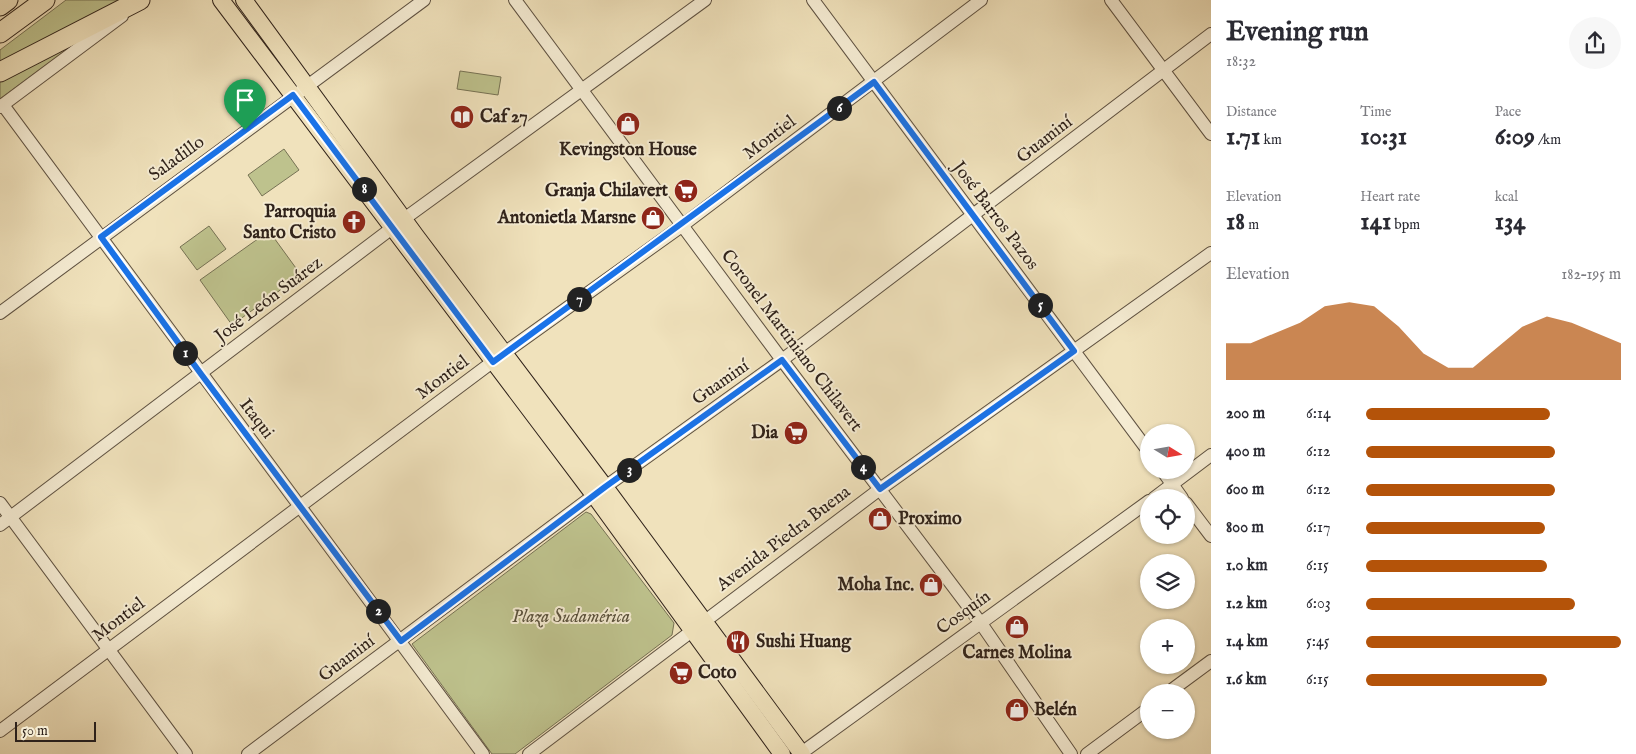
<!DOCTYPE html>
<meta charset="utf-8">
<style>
:root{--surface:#fff;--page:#f7f7f7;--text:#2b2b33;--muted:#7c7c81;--accent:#b45309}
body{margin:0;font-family:"IM FELL English",serif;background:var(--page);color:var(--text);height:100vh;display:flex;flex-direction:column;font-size:19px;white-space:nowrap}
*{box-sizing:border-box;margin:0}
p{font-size:16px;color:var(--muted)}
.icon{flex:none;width:28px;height:28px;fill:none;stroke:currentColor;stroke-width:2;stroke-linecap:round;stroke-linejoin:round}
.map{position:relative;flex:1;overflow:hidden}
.sheet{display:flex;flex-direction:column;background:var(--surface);width:425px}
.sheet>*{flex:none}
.needle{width:32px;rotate:101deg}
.controls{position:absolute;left:1140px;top:424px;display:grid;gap:10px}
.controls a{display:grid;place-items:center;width:55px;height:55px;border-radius:50%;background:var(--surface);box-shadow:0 1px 4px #0004;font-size:25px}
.scale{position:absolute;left:15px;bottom:12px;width:81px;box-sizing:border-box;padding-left:5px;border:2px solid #2f221a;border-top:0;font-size:14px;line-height:18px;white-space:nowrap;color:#2f221a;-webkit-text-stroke:4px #f5ecd3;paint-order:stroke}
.pin{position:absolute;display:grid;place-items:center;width:42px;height:42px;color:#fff;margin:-51px -21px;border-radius:50% 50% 50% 0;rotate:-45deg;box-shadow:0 0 5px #0007}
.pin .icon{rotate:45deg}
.km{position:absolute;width:25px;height:25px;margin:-12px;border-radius:50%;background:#222;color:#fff;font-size:14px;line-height:25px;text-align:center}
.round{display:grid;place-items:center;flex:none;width:52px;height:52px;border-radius:26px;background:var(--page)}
.overview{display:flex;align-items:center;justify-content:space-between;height:85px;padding:0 15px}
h1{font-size:28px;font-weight:800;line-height:38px}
.stats{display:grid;grid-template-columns:repeat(3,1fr);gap:8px;height:85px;padding:5px 15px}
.stats div{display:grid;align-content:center}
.stats b{font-size:25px;font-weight:800}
.stats small{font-size:14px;font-weight:400}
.stats p{font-size:14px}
.chart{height:140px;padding:10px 15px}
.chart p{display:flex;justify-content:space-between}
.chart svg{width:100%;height:90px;margin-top:5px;fill:var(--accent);opacity:.7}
ul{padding:0 15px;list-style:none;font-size:16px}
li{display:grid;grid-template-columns:80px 60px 1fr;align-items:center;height:38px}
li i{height:12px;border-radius:6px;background:var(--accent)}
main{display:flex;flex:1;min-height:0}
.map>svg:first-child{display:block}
.green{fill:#bec28d;stroke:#767254}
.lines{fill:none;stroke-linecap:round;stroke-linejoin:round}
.minor-casing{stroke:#5f5242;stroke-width:14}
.major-casing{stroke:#2f221a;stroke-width:18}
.highway-casing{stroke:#2f221a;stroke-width:21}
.minor{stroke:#f5ecd3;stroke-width:12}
.major{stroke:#f0e2bc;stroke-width:16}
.highway{stroke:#f0e2bc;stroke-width:19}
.route-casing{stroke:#fff;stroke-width:10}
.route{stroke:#1a73e8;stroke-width:6}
.labels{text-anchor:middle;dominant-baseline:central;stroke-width:4;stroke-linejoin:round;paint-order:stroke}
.poi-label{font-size:18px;font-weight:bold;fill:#2f221a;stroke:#f5ecd3;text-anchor:start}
.street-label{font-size:18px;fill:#2f221a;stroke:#f5ecd3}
.park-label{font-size:18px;font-style:italic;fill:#5a523c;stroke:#f5ecd3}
</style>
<main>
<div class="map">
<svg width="1211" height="754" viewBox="0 0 1211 754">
<rect width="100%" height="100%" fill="#f0e2bc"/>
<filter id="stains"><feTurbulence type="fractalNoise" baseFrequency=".004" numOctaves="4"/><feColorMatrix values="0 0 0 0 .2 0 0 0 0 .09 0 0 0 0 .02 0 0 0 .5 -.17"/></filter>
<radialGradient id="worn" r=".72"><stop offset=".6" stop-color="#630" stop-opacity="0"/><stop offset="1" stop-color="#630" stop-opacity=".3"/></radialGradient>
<!-- green -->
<g class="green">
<path d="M66,0H123L0,68V50Z"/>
<path d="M95,29L0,99V81Z"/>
<path d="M460,71L501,77L498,95L457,89Z"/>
<path d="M284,149L299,170L262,196L248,175Z"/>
<path d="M209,226L226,249L197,270L180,247Z"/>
<path d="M269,231L301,275L232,325L200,280Z"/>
<path d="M586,512L591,514L674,623L672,635L515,754H492L412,644Z"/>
</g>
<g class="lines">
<!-- minor casing -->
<g class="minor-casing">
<g id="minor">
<path d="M515,0L782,360L980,622L1071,754"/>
<path d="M813,0L1149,452"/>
<path d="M1111,0L1211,134"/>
<path d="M3,105L483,754"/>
<path d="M0,107L122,16"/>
<path d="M0,313L424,0"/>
<path d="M1162,470L1182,498"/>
<path d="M1154,498L1211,455"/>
<path d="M0,503L186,754"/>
<path d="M1186,503L1211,536"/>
<path d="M0,525L404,219L705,0"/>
<path d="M1169,692L1211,661"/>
<path d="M0,731L503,354L683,225L981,0"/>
<path d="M248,754L605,487L782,360L1211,34"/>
<path d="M529,754L880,489L1211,253"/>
<path d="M800,754L1149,501"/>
<path d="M1087,754L1149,708"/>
</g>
</g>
<!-- major casing -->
<g class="major-casing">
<g id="major">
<path d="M221,0L594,495L782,754"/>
<path d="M244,0L416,236L605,487L802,754"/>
</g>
</g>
<!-- highway casing -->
<g class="highway-casing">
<g id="highway">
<path d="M0,6L8,0"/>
<path d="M0,33L45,0"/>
<path d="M0,72L140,0"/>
</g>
</g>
<!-- minor -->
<use href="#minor" class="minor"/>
<!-- major -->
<use href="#major" class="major"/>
<!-- highway -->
<use href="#highway" class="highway"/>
</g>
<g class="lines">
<!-- route casing -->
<g class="route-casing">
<path id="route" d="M874,82L1074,351L880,489L782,360L605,487L401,641L201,374L101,237L293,95L493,362Z"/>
</g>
<!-- route -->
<use href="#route" class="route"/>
</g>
<!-- icons -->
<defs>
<g id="library-disc" transform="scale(1.25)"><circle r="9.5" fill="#8f2418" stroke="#f5ecd3"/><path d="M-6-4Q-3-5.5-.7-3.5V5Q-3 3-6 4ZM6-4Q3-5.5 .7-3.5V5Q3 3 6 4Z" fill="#fff"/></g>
<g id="shop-disc" transform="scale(1.25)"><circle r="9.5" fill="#8f2418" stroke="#f5ecd3"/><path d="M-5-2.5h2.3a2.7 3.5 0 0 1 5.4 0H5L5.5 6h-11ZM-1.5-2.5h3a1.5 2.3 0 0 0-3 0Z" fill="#fff"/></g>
<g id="supermarket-disc" transform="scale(1.25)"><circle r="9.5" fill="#8f2418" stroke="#f5ecd3"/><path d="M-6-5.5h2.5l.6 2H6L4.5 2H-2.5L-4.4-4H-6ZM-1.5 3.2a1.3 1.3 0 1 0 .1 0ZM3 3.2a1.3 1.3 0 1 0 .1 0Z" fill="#fff"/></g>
<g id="church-disc" transform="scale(1.25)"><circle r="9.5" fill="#8f2418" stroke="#f5ecd3"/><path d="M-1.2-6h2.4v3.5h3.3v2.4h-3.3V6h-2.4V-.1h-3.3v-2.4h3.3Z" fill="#fff"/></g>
<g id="restaurant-disc" transform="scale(1.25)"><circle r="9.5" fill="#8f2418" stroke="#f5ecd3"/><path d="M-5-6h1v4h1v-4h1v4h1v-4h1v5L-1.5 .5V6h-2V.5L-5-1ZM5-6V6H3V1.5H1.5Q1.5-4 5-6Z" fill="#fff"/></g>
</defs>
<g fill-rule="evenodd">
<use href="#library-disc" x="462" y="117"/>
<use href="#shop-disc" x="628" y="124"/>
<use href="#supermarket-disc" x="686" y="191"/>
<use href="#shop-disc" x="653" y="218"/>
<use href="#church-disc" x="354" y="222"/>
<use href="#supermarket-disc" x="796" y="433"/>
<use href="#shop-disc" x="880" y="519"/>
<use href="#shop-disc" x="931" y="585"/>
<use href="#shop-disc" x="1017" y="627"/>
<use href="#restaurant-disc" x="738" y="642"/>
<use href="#supermarket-disc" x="681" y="673"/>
<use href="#shop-disc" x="1017" y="710"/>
</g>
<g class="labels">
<!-- poi labels -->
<g class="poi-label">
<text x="480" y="117">Caf 27</text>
<text x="628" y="150" text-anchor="middle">Kevingston House</text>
<text x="668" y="191" text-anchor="end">Granja Chilavert</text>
<text x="336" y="212" text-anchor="end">Parroquia<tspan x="336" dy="21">Santo Cristo</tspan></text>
<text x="636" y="218" text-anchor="end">Antonietla Marsne</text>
<text x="778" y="433" text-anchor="end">Dia</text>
<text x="898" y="519">Proximo</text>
<text x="914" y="585" text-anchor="end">Moha Inc.</text>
<text x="756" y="642">Sushi Huang</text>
<text x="1017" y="653" text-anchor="middle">Carnes Molina</text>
<text x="698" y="673">Coto</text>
<text x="1034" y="710">Belén</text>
</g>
<!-- street labels -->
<g class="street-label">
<text transform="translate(770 138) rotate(-37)">Montiel</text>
<text transform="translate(1045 140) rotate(-38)">Guaminí</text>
<text transform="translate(177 159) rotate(-36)">Saladillo</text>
<text transform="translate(995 216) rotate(53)">José Barros Pazos</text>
<text transform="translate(269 300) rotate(-37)">José León Suárez</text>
<text transform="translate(791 341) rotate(53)">Coronel Martiniano Chilavert</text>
<text transform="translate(443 378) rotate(-37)">Montiel</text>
<text transform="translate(721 383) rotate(-35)">Guaminí</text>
<text transform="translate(256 419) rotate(53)">Itaqui</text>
<text transform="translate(784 539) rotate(-37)">Avenida Piedra Buena</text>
<text transform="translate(964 613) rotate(-36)">Cosquín</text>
<text transform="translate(119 620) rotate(-37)">Montiel</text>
<text transform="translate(347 659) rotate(-37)">Guaminí</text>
</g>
<!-- park labels -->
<g class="park-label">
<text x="571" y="617">Plaza Sudamérica</text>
</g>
</g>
<rect width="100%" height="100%" filter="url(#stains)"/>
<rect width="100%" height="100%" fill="url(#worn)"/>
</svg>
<div class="controls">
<a><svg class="needle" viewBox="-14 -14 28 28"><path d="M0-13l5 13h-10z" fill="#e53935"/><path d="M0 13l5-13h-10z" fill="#7c7c81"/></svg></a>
<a><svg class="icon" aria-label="locate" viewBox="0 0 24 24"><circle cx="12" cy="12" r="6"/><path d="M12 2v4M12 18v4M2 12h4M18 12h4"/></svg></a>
<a><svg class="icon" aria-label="layers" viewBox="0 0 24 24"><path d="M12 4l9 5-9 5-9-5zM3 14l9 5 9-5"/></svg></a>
<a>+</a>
<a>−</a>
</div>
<div class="scale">50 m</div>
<div class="pin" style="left:245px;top:130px;background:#1e9e55"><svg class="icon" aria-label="arrive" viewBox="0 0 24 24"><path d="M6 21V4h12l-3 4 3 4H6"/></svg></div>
<b class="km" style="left:185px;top:353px">1</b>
<b class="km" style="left:378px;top:611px">2</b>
<b class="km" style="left:629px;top:470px">3</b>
<b class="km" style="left:863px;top:467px">4</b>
<b class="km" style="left:1040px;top:305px">5</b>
<b class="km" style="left:839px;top:108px">6</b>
<b class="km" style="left:579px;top:299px">7</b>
<b class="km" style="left:364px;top:189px">8</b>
</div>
<section class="sheet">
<div class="overview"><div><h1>Evening run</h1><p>18:32</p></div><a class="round"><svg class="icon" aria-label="share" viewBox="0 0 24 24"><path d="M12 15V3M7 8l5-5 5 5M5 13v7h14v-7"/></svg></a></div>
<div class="stats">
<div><p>Distance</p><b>1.71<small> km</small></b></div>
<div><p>Time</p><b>10:31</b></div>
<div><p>Pace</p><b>6:09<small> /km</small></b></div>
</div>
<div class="stats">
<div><p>Elevation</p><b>18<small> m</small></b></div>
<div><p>Heart rate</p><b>141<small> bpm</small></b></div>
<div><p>kcal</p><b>134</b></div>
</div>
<div class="chart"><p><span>Elevation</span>182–195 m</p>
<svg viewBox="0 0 160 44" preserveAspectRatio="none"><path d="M0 44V26L10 26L20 21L30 16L40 8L50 6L60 8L70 18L80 31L90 38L100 38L110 28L120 18L130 13L140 16L150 21L160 26V44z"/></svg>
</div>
<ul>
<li><b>200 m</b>6:14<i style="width:72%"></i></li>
<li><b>400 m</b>6:12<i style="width:74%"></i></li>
<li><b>600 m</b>6:12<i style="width:74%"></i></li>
<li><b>800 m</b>6:17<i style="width:70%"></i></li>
<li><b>1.0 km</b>6:15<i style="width:71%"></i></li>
<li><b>1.2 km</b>6:03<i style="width:82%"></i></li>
<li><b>1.4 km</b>5:45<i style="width:100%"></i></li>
<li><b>1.6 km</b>6:15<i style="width:71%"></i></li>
</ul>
</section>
</main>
